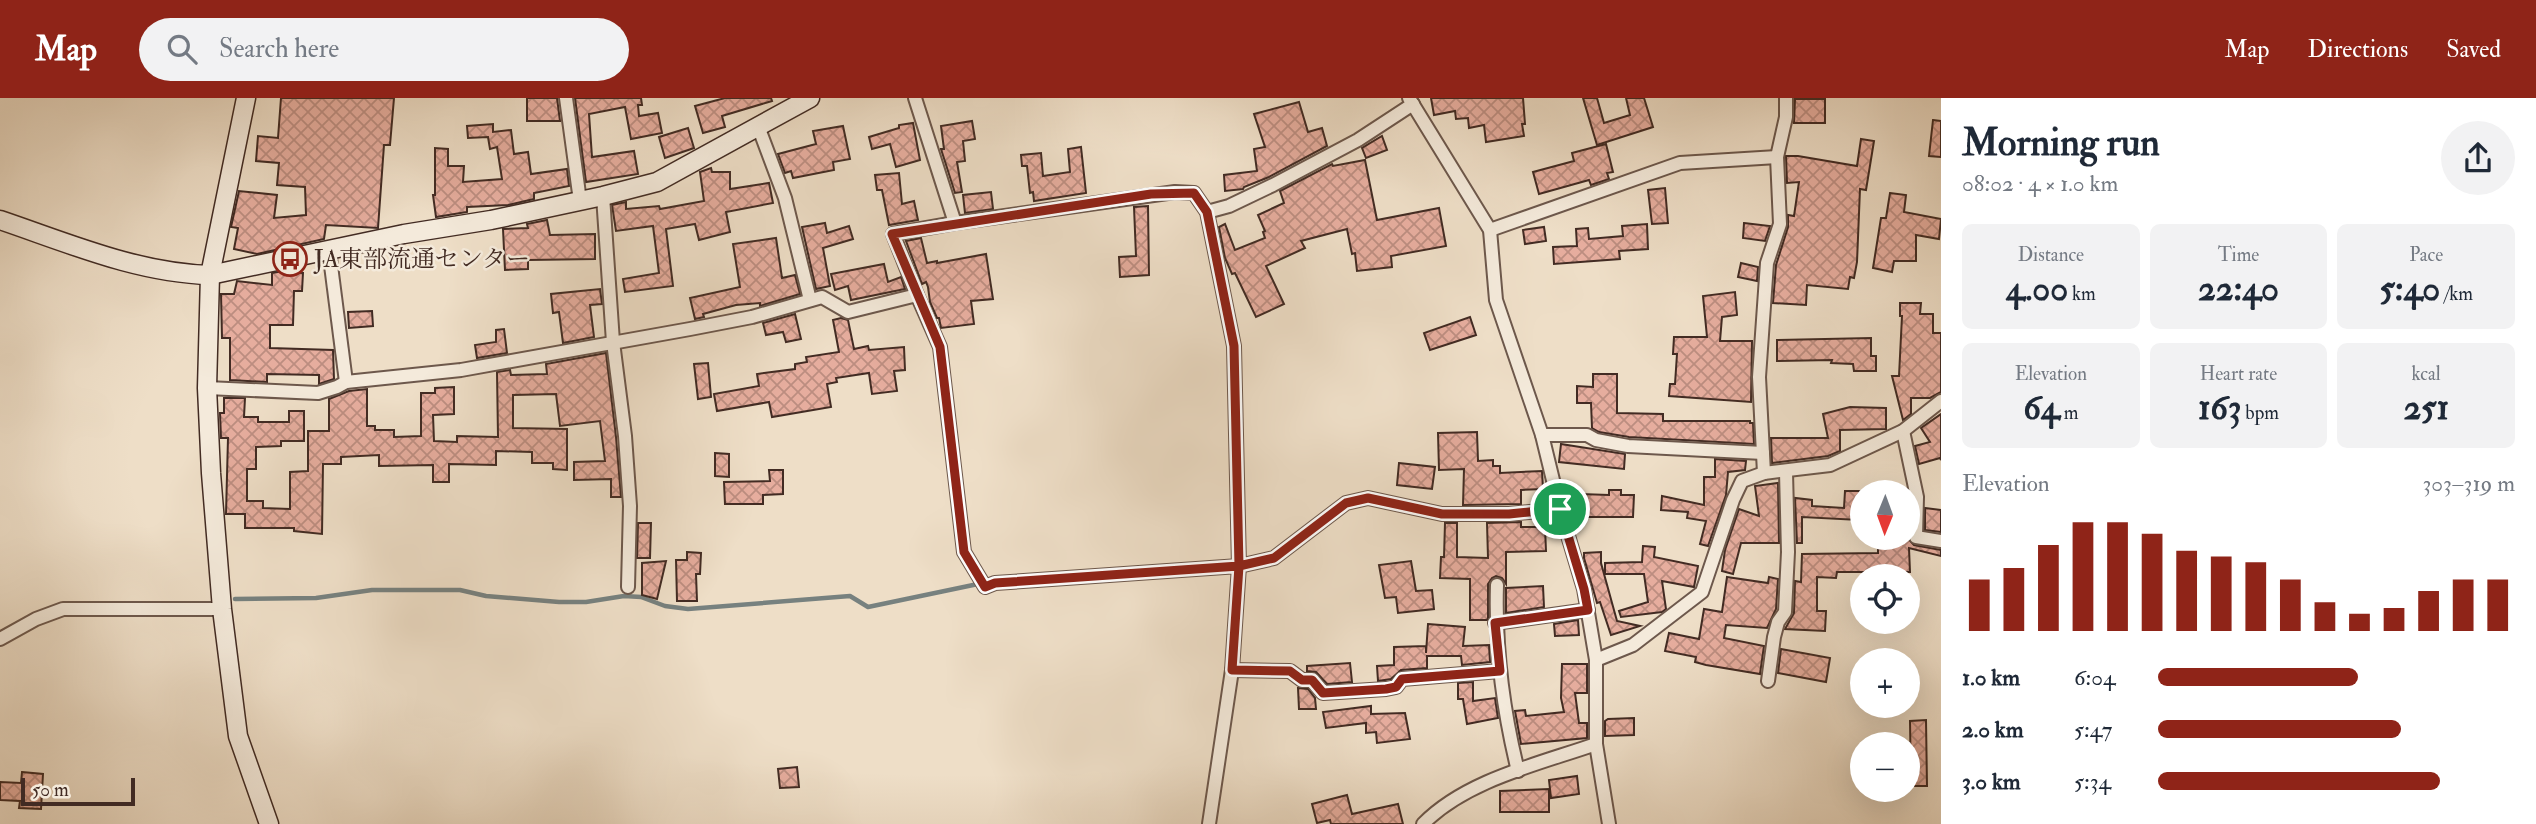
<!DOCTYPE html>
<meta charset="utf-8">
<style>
:root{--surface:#fff;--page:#f2f2f3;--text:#1f2937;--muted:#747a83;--accent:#8f2418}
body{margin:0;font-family:"IM FELL Double Pica","Noto Serif JP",serif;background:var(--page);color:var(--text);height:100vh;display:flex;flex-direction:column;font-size:26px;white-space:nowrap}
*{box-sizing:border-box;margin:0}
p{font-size:23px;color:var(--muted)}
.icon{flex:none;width:38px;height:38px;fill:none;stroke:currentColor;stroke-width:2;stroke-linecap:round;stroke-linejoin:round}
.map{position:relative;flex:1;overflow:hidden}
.sheet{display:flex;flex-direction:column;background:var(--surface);width:595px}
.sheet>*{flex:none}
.needle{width:46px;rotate:181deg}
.buttons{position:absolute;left:1850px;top:382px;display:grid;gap:14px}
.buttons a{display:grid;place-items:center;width:70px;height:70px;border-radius:50%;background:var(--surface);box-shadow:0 7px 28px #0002;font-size:35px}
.scale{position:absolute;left:21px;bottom:18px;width:114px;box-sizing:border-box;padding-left:7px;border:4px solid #422b23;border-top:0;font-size:19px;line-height:24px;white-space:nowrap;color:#422b23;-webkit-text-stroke:5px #f4eadb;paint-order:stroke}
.pin{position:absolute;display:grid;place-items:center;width:60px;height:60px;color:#fff;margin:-30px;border:4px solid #fff;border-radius:50%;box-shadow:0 2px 7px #0007}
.round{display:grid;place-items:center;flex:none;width:74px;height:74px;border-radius:37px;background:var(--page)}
.head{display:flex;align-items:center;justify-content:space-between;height:119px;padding:0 21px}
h1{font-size:38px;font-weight:800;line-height:52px}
.metrics{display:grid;grid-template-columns:repeat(3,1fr);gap:10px;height:119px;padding:7px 21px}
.metrics div{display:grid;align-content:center;border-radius:10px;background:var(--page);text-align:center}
.metrics b{font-size:35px;font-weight:800}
.metrics small{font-size:19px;font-weight:400}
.metrics p{font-size:19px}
.chart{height:196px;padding:14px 21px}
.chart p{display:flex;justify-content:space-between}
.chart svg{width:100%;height:126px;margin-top:7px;stroke:var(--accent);stroke-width:6}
ul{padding:0 21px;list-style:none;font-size:23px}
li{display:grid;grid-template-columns:112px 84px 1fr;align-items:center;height:52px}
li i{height:18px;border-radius:9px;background:var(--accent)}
header{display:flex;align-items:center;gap:42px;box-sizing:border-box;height:98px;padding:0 35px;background:var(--accent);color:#fff}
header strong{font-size:33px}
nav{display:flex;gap:38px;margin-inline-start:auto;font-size:24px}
.search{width:490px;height:63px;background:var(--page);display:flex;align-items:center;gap:18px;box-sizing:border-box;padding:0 24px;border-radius:38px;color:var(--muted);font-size:26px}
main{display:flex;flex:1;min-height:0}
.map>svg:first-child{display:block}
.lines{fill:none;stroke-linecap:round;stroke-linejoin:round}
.stream{stroke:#77817f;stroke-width:4.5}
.building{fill:url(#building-cross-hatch);stroke:#422b23;stroke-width:2}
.street-casing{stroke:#6d584c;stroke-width:16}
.secondary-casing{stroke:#422b23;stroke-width:21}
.street{stroke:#f4eadb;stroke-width:12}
.secondary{stroke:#f4eadb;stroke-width:18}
.route-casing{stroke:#fff;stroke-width:14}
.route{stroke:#8f2418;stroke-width:9}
.labels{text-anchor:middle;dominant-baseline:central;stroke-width:5;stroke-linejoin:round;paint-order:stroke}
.poi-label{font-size:24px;fill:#422b23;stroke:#f4eadb;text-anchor:start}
</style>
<header>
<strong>Map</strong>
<div class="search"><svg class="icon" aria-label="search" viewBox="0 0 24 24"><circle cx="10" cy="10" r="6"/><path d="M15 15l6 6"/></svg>Search here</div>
<nav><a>Map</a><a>Directions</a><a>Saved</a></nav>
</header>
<main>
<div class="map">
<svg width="1941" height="726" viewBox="0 0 1941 726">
<defs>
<pattern id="building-cross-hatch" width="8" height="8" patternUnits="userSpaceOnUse" patternTransform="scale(1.75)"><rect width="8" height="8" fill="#e6ad9e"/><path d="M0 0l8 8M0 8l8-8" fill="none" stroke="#bc8d80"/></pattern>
</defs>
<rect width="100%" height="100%" fill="#eedec7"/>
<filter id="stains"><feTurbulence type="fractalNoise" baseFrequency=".00286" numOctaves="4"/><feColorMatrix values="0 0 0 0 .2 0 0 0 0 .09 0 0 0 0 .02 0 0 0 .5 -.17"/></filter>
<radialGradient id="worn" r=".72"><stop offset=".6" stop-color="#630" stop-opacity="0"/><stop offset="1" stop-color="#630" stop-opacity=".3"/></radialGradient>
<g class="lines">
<!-- stream -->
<path class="stream" d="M235,501L316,500L372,492H460L486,498L559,504H586L624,498L641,499L665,508L688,511L850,498L868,509L978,486"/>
</g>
<!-- building -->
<g class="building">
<path d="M281,0H394L390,47H384L378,130L326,127L324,141L257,156L234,151L238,130L231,129L239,93L277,97L274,120L306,117L305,89L277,87L279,65L256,63L258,38L278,40Z"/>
<path d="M527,0H557L560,23H527Z"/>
<path d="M575,0H641L642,7H638L639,18L658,15L662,35L631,41L625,9L589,16L592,59L634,53L638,76L586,84Z"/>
<path d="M725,0H771L772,3L722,18L725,29L703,35L695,8Z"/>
<path d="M1431,0H1523L1525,26H1522L1524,38L1486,44L1484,27L1469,30L1468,20L1456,21L1455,13L1434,17Z"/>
<path d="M1583,0H1597L1604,25L1630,17L1626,0H1644L1653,29L1597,47Z"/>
<path d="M1795,1H1825V25H1794Z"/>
<path d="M1299,4L1308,34L1322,30L1327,48L1269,79L1244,89L1243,91L1225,93L1224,77L1257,73L1254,51L1265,49L1254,16Z"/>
<path d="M1933,22L1941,23V59L1929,58Z"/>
<path d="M972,23L975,41L963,43L965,63L957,64L962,94L955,95L941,51H944L941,28Z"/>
<path d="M913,25L920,62L896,69L890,46L872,51L869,39L899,30V27Z"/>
<path d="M493,26V34L511,32L514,56L528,54L531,76L567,71L569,88L534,95V101L508,107L467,109V114L436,119L433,97H435V50L448,51V68H464L463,84L502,81L497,49L490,51L488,39L468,40L467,28Z"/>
<path d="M843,28L850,61L833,64L834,72L793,80L791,73L785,75L778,56L816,46L813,33Z"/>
<path d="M688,30L694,50L665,60L659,39Z"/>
<path d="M1382,38L1387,52L1366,60L1362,50Z"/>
<path d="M1861,41L1874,43L1866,92L1860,91L1857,164L1854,180L1850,179L1848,191L1807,187L1806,207L1773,205L1776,167L1788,129V117L1794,118L1799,84L1787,85L1786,58H1798L1857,68Z"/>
<path d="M1606,46L1613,74L1607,75L1609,81L1591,87L1589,82L1539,96L1533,74L1574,63L1572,55Z"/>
<path d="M1081,49L1086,95L1034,103L1033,94L1030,95L1027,68H1022L1021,57L1041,55L1043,78L1070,74L1068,51Z"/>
<path d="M1365,62L1377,122L1439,110L1446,148L1391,158L1392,169L1357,173L1355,155L1352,156L1347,131L1301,143L1305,150L1266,168L1284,206L1256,219L1235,175L1232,176L1225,160L1219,129L1225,126L1235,152L1265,140L1263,134L1265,133L1258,117L1284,105L1280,93L1332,66L1333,68Z"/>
<path d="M711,70L712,74H730V91L769,85L773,105L726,114L730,134L699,142L695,126L666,131L673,188L625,194L623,181L659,175L653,128L616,133L612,107L626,104V111L659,108L660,111L704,103L700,74Z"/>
<path d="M899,75L902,106L914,103L918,122L889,127L882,92H877L875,77Z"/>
<path d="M1665,90L1668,125L1652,126L1648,92Z"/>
<path d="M991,94L993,111L965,115L963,97Z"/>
<path d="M1890,95L1906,97L1904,114L1941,121L1939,141L1916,137V163H1894L1892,174L1873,170L1881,120H1886Z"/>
<path d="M1148,108L1149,177L1120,179L1119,159L1136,158L1134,109Z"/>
<path d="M547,122L550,137L595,136V161L528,162V171L505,172L503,131L528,130L527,126Z"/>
<path d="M825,125L827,135L849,128L853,141L823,150L830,188L816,191L802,129Z"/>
<path d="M1744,125L1770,128L1765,143L1743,140Z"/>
<path d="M1647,126L1648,151L1619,153L1620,161L1554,166L1553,149L1577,148L1576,131L1588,130L1589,141L1623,138L1622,128Z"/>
<path d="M1544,129L1546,143L1525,146L1523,132Z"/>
<path d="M776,140L782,180L795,177L800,196L760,208V205L736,207L703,216L704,219L695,221L690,200L740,189L733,146Z"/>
<path d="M921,140L927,165L937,163V165L986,156L993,201L971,203L974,226L941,230L939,220H937L930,204L928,189L926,184L922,186L906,143Z"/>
<path d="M1741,165L1758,169L1757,183L1738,179Z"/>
<path d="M884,166L888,184L901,179L905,191L851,202L848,188L835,192L831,176Z"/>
<path d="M289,172L290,174L303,175L302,193H294L293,227H270V250L333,252L334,281L319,286V277L267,276V284L230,282V240H222L221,196H234L237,183L272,187V175Z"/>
<path d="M600,191L602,206L590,207L594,239L563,245L559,214L553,215L551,196Z"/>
<path d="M1735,194L1737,217L1722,219L1720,243H1752L1751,304L1669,298L1670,286H1675L1677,256H1673L1674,239H1707L1703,198Z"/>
<path d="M1900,205H1921L1920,216H1933V235H1941V294L1930,300H1911V316L1903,322L1892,278H1899L1902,218H1900Z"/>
<path d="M372,213L373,228L349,230L348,214Z"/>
<path d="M795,216L801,241L786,244L783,234L766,237L763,225Z"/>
<path d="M1470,219L1476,237L1430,252L1424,235Z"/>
<path d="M841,220L848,222L854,251L868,248L869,252L904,249L905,272L894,273L897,293L872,296L869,275L836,280L837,284L827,286L831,309L772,319L769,304L717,313L714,296L759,288L757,276L795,271V266L807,264L806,259L839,254L833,222Z"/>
<path d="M504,231L507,255L477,260L475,247L496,244V232Z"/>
<path d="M1871,240V258H1876V273H1854L1853,266L1831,265L1832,262L1777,263V242Z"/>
<path d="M606,255L616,339L621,399H611V381L574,382V364L605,363L600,323L560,328L556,296L513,297V330L567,331V372L553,371V365H532V354L496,353V367L449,366V384H433V367L379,368V357L341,359V366H323L322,436L294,433V430H245V416H226L228,340H221L220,315H224V300H245L244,319H258V324H289V313H304V343H281V348L256,349V371H247V403H263V410L290,411V374L308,373V333H329V301L349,293L367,291V328H375V332H394V339L421,338V295H435V290L454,289V316L433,317L434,343L457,344V338L498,339L497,274L510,272L511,277L547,276L546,266Z"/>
<path d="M708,265L711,299L698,301L694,266Z"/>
<path d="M1593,276H1617V315L1663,316V323H1750V325H1753L1754,346L1629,339L1599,334L1592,330L1591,305H1577V288L1593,289Z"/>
<path d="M1850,309L1886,310V331L1840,332V353L1828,358L1772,365L1771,340H1828L1823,316Z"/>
<path d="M1941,316V362L1940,360L1919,366L1915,348L1930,344L1921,330Z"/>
<path d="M1477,334L1478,363L1493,362V368H1500V375L1542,373L1543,391L1521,392V406L1463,407L1464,371L1439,372L1438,335Z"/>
<path d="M1561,346L1625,356L1624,371L1559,364Z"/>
<path d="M715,355L729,356V379L715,378Z"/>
<path d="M1715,361L1746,363L1745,372L1728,374L1726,397L1708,448L1700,446L1706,423L1687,420L1688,414L1661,412L1662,398L1704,407V379H1715Z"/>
<path d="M1399,365L1435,369L1432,391L1397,387Z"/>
<path d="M769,372H783V396L763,397V406H725L724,384L770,383Z"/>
<path d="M1778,385L1779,445H1741L1733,476L1722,473L1725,452L1739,411L1759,418L1755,388Z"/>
<path d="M1609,392H1621V397H1634L1633,419H1581V396L1609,397Z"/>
<path d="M1845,393H1860L1859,422L1802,419V445H1797L1795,400L1812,402V408L1844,410Z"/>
<path d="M1925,410L1941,412V434L1925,432Z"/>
<path d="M1521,424V429H1545L1546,453L1506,454V486L1502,480L1496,478L1492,480L1488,486V520L1487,522H1470V481L1440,480L1441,459H1444L1445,425H1457V459L1488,460L1487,425Z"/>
<path d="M638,425H651L650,460H637Z"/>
<path d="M1878,439H1907L1914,447L1941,452V458L1909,450L1910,474H1837L1836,480L1817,479V513H1826L1825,533L1785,531L1794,515L1795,483L1801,484L1802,456L1878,455Z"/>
<path d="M1643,448L1655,449L1654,459L1698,468L1694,489L1662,483L1666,511L1662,514L1621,519L1619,513L1648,504L1644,476H1605V465L1642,464Z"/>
<path d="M687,454L701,455L700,476H696L697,503H677L676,462H687Z"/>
<path d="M1601,454V465L1617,523L1640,528L1611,537L1600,504L1597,505L1584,460V455Z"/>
<path d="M666,463L657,501L642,497V465Z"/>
<path d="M1411,463L1416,493L1432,492L1434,511L1398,515L1396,499L1385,500L1379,467Z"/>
<path d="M1727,479L1768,485L1769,479L1778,481L1776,511L1767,530L1726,527L1724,540L1764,548L1760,576L1706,567L1695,564L1696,559L1665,553L1669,535L1699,541L1704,511L1722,514Z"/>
<path d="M1543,488L1544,509L1506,515V490Z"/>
<path d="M1578,522L1579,537L1555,538L1554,526Z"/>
<path d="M1428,526L1465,529L1463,548L1489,547L1490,564L1462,567L1461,558H1427V570L1401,572L1391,581L1378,583L1377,568L1394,567V549L1426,548V555Z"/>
<path d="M1781,551L1830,560L1826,584L1778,575Z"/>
<path d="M1350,565L1352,584L1327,586L1316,574L1307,573V568Z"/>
<path d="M1562,566H1587V595H1575L1579,625H1587V640L1521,646L1515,613L1525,612L1526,618L1564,614L1561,600Z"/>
<path d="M1473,584V603L1495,600L1498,620L1467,626L1463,601H1458V585Z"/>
<path d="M1298,590L1308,591L1315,600L1316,611H1299Z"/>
<path d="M1371,608V616L1405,615L1410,641L1377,645L1376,634L1366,635V625L1326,630L1323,614Z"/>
<path d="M1634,620V637L1605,638V623L1608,621Z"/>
<path d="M1926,622L1927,688H1911L1910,623Z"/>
<path d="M797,669L799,689L780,690L778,671Z"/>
<path d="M22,674L43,676L41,711L19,710L20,703L0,702V684L21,685Z"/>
<path d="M1577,678L1579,696L1551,700L1549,682Z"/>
<path d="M1549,691V714H1500V693Z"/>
<path d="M1347,697L1352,716L1398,706L1403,726H1331L1330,722L1317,725L1312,706Z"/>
</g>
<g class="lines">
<!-- street casing -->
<g class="street-casing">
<g id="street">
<path d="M566,0L580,103"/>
<path d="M915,0L955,125L1175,94L1194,95L1207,114L1234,248L1239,468L1232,572L1209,726"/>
<path d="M1409,0L1490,132L1496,202L1542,337L1560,411L1584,491L1596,562V646L1609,726"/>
<path d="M758,28L785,100L810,202"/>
<path d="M603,98L613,244L625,338L630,408L628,489"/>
<path d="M1207,114L1229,108L1273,87L1358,42L1413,6"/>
<path d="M1490,132L1680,65L1777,59"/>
<path d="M329,152L346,284"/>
<path d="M917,197L940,249L964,454L985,489L995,485L1239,468L1274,460L1346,405L1368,400L1442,416H1509L1560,411"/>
<path d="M207,290L318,295L337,289L346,284L461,272L690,231L752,219L822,199L848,214L917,197L893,136L955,125"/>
<path d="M1903,333L1917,399L1916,439L1941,443"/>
<path d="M1542,337H1587L1596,342L1628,348L1763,355"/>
<path d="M1764,375L1759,279L1767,165L1780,126L1777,59L1786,19V0"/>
<path d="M1497,487C1495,550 1503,612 1518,673"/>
<path d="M1495,525L1588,512"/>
<path d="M0,541L36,521L63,511H222"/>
<path d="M1596,562L1633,547L1702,494L1733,402L1742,383L1764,375L1830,367L1903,333L1941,303"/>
<path d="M1232,572L1290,573L1302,582H1312L1323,595L1386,591L1396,589L1402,581L1500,573"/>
<path d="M1768,583L1774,539L1778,524L1785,514L1788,454L1786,374"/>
<path d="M1423,726C1466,682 1539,666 1596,646"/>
</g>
</g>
<!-- secondary casing -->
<g class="secondary-casing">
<g id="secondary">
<path d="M246,0L210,177L207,290L211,375L222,511L238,638L269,726"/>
<path d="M0,122C68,145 137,175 210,177L404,136L491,122L603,98L657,84L810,0"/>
</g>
</g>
<!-- street -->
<use href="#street" class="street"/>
<!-- secondary -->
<use href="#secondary" class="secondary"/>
</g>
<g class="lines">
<!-- route casing -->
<g class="route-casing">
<path id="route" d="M1560,411L1509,416H1442L1368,400L1346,405L1274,460L1239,468L995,485L985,489L964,454L940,249L892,136L1151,96L1194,95L1207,114L1234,248L1239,468L1232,572L1290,573L1302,582H1312L1323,595L1386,591L1396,589L1402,581L1500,573L1495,525L1588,512L1584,491L1560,411"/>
</g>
<!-- route -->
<use href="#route" class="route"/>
</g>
<!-- icons -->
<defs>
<g id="bus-ring" transform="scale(1.75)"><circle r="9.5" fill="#f4eadb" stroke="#8f2418" stroke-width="1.5"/><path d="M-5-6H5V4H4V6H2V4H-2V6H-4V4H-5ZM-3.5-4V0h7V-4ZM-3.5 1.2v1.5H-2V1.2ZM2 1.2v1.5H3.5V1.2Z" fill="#8f2418"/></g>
</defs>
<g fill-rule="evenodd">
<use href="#bus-ring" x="290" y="161"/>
</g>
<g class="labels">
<!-- poi labels -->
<g class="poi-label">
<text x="314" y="161">JA東部流通センター</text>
</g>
</g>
<rect width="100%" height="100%" filter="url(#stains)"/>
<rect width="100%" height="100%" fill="url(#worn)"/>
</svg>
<div class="buttons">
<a><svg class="needle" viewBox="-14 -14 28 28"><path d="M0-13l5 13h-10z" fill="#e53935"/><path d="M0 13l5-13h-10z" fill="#747a83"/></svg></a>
<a><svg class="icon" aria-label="locate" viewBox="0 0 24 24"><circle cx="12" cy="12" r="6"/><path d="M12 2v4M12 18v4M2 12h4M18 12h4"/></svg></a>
<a>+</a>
<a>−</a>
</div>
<div class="scale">50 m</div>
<div class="pin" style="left:1560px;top:411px;background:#1e9e55"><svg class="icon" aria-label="arrive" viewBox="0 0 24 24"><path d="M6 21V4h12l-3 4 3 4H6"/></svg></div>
</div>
<section class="sheet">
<div class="head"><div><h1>Morning run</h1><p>08:02 · 4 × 1.0 km</p></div><a class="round"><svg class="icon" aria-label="share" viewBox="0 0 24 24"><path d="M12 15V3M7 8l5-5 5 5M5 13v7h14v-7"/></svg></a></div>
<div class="metrics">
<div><p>Distance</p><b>4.00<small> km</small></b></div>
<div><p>Time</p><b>22:40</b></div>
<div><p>Pace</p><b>5:40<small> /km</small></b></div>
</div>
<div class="metrics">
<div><p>Elevation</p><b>64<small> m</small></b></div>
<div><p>Heart rate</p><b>163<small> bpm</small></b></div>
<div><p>kcal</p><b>251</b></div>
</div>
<div class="chart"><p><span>Elevation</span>303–319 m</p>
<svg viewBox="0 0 160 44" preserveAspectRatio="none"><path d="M5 44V26M15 44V22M25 44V14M35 44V6M45 44V6M55 44V10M65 44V16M75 44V18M85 44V20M95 44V26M105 44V34M115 44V38M125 44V36M135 44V30M145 44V26M155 44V26"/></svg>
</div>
<ul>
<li><b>1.0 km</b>6:04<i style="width:56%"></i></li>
<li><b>2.0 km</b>5:47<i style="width:68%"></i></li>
<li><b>3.0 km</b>5:34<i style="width:79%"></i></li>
</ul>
</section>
</main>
